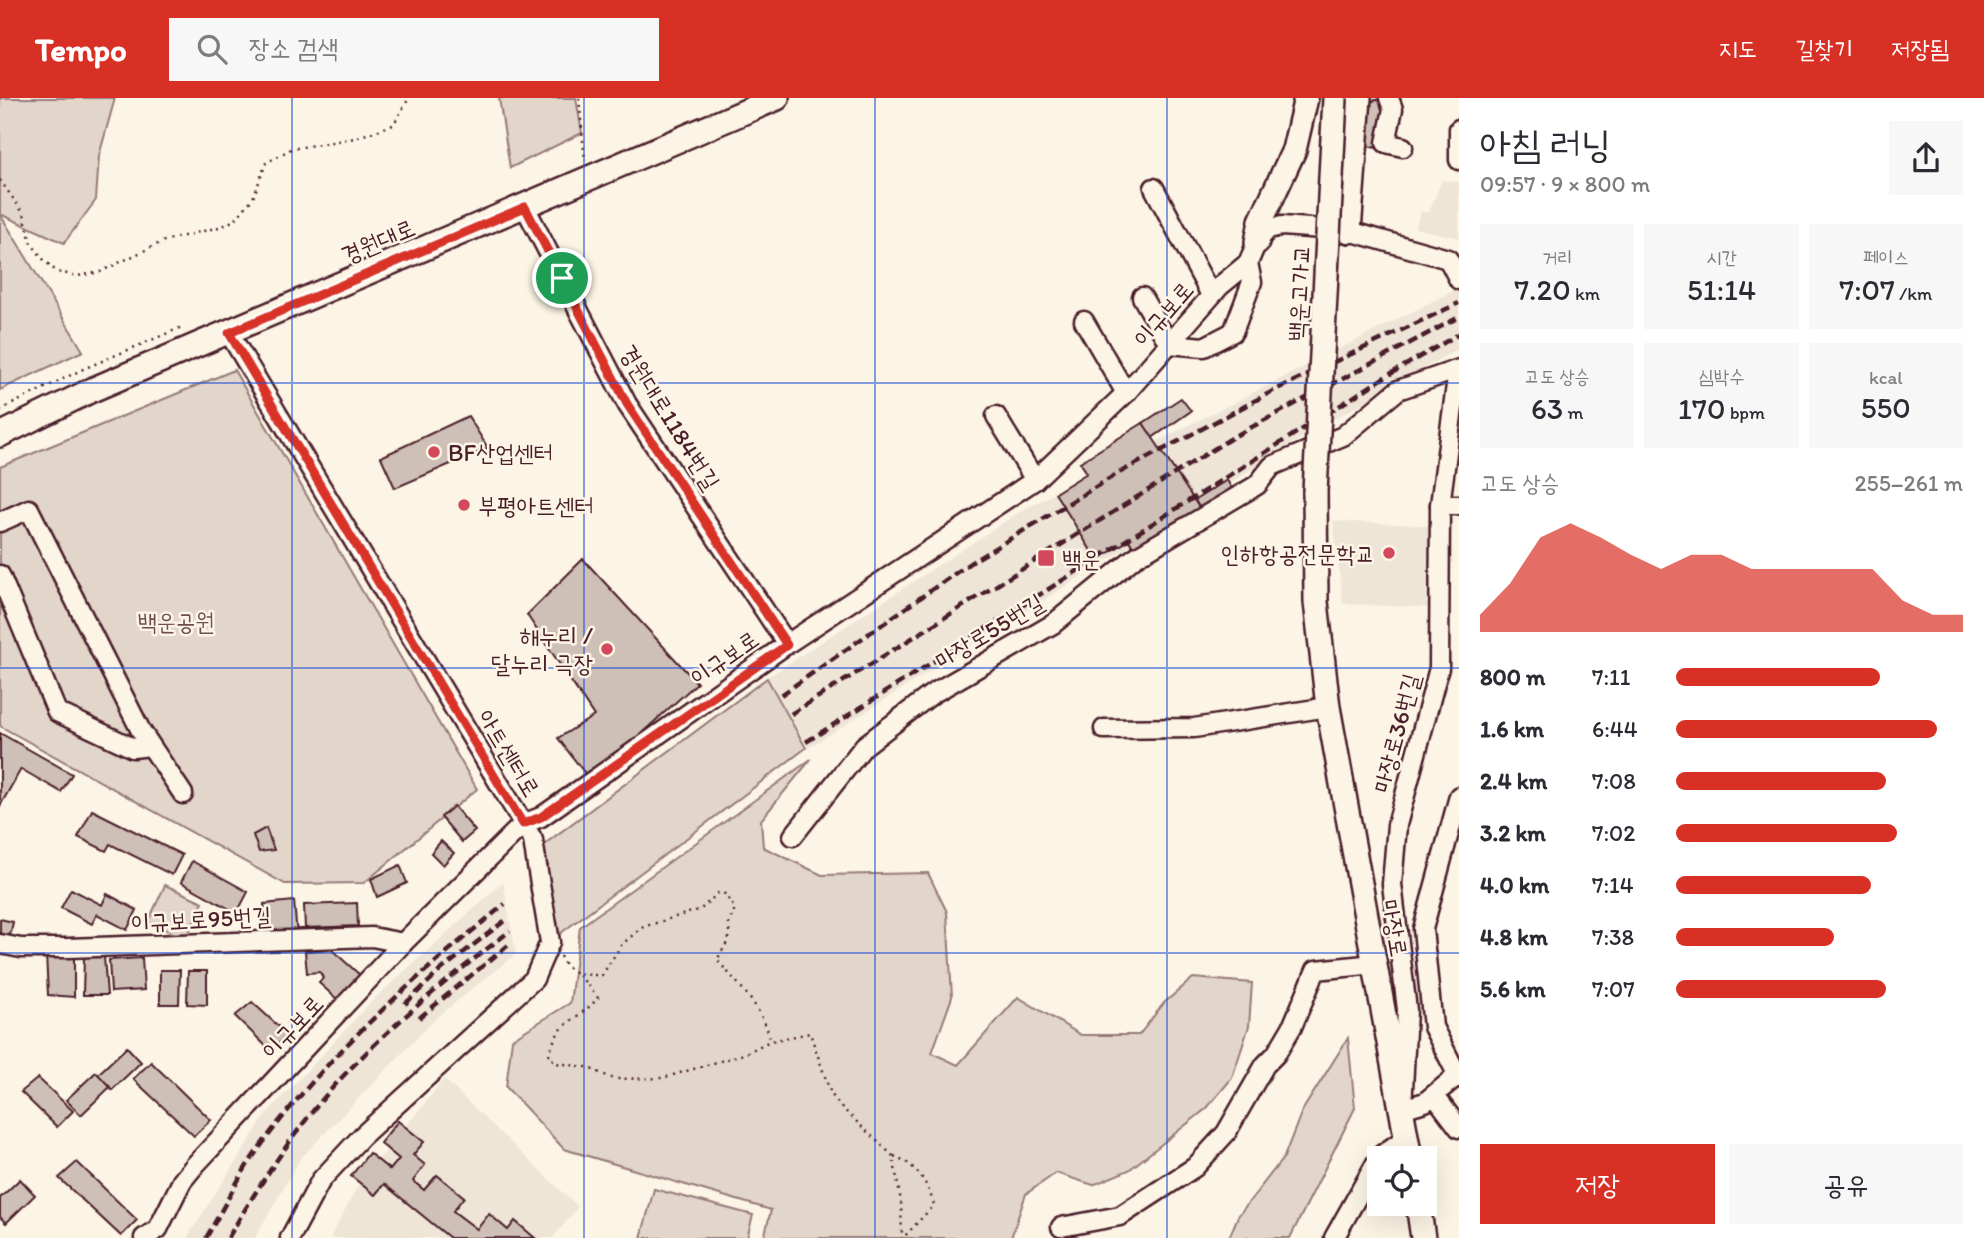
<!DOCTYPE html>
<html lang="ko">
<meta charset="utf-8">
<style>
:root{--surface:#fff;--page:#f7f7f7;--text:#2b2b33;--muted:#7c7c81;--accent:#d93025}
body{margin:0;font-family:Itim,"Poor Story",sans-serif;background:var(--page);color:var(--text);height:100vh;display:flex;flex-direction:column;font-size:26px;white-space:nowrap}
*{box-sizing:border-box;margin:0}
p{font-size:23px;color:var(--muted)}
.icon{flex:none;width:38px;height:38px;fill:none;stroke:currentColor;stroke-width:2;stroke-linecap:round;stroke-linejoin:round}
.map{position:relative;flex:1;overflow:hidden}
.details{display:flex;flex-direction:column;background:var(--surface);width:525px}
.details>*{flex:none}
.buttons{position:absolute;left:1367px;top:1048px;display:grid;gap:14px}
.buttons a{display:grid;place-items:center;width:70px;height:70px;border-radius:0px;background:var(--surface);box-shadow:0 7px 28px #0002;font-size:35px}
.pin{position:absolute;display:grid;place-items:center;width:60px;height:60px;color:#fff;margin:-30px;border:4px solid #fff;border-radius:50%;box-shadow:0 2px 7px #0007}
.round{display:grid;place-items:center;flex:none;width:74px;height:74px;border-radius:0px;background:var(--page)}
.head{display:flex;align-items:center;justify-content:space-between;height:119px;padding:0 21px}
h1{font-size:38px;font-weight:600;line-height:52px}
.stats{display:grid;grid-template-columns:repeat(3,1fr);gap:10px;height:119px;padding:7px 21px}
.stats div{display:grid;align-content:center;border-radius:0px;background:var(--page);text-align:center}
.stats b{font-size:30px;font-weight:600}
.stats small{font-size:19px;font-weight:400}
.stats p{font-size:19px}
.chart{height:196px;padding:14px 21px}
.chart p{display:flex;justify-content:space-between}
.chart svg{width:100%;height:126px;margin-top:7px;fill:var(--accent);opacity:.7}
.action{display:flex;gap:14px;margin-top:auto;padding:14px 21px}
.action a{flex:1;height:80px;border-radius:0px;background:var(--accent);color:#fff;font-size:28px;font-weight:600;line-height:80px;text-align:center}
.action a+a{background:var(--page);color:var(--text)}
ul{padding:0 21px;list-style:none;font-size:23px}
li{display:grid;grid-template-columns:112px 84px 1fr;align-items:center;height:52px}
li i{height:18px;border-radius:9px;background:var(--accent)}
header{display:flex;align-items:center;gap:42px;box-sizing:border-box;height:98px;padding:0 35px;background:var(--accent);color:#fff}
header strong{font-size:33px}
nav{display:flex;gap:38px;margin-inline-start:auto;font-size:24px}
.search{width:490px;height:63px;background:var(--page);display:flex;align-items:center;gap:18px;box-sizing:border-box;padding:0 24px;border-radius:0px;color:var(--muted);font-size:26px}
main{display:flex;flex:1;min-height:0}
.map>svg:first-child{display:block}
.built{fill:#eee5d7}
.green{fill:#e2d5ca;stroke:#967a7a;stroke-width:2}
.building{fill:#cfc0b7;stroke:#4a1f2b;stroke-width:2}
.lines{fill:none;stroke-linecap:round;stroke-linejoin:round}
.minor-casing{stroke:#4a1f2b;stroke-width:23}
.major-casing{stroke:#4a1f2b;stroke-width:28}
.path{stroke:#4a1f2b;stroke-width:2.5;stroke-dasharray:2 5;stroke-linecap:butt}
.minor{stroke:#fcf5e5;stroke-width:18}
.major{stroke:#fcf5e5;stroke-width:23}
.rail{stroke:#4a1f2b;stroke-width:4.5;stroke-dasharray:10 5;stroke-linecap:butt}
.minor-bridge-casing{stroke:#4a1f2b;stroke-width:23;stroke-linecap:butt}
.major-bridge-casing{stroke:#4a1f2b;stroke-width:28;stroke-linecap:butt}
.minor-bridge{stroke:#fcf5e5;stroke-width:18}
.major-bridge{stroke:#fcf5e5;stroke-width:23}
.route-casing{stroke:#fff;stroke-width:14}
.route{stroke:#d93025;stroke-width:9}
.grid{fill:none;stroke:#1d4ed8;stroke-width:2;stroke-opacity:0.55}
.poi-dot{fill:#d1495b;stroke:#fcf5e5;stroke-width:2.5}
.labels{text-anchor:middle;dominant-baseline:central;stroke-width:5;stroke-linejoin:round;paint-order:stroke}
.street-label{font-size:24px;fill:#4a1f2b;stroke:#fcf5e5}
.poi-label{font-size:24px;fill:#4a1f2b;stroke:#fcf5e5;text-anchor:start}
.park-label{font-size:24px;fill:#704c53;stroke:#fcf5e5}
</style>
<header>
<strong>Tempo</strong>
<div class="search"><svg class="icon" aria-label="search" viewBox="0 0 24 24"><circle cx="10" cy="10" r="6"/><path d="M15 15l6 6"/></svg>장소 검색</div>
<nav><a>지도</a><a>길찾기</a><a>저장됨</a></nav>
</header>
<main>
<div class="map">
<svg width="1459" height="1140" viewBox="0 0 1459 1140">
<rect width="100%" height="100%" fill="#fcf5e5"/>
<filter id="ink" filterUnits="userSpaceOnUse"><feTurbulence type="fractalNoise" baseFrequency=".0143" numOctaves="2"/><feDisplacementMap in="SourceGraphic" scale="14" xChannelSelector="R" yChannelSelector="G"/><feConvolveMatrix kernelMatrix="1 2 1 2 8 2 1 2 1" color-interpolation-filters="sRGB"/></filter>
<g filter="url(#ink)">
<!-- built -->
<g class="built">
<path d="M1442,82L1459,84V140L1415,130L1421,114H1429Z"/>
<path d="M1459,190V250L1308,336L808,650L768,579L1024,411Z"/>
<path d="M1333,423L1441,428L1442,510L1343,506Z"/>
<path d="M503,784L516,856L436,920L300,1061L255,1140H187L267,1015L374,901Z"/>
<path d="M444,981L578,1109L553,1140H330L359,1086Z"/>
</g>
<!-- green -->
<g class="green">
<path d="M0,0H115L99,58L96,102L64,145L0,116Z"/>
<path d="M499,0H576L582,35L510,70Z"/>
<path d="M0,116L83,253L0,292Z"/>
<path d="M234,272L477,691L364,785L285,786L0,628V369Z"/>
<path d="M767,580L806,650L557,838L542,748Z"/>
<path d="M811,661L761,722L763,749L822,777L928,775L947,814L952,899L932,955L958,967L1018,899L1081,937H1139L1164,905L1193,880L1252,885L1249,928L1232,980L1207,1010L1129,1072L1093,1087L1056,1075L1026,1096L1011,1140H764L771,1112L564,1051L506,989L512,941L570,905L580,829Z"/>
<path d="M165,787L203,804L186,841L148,824Z"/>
<path d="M1348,940L1355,1010L1290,1140H1229L1238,1118L1284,1059L1302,1013Z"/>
<path d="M654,1091L753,1117L747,1140H641Z"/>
</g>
<!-- building -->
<g class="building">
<path d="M1375,2L1387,3L1382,51L1366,48L1367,6Z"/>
<path d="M1181,300L1191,313L1152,340L1143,325Z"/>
<path d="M468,318L488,350L395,390L381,359Z"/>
<path d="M1143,325L1200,411L1134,451L1129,442L1097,462L1055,395L1087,375L1080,364Z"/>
<path d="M1227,382L1233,393L1200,411L1195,402Z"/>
<path d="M583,461L697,585L590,682L558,640L594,618L527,517Z"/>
<path d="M0,635L72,676L61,694L21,671L0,708Z"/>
<path d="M454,708L475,733L462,744L441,719Z"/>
<path d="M92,712L182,757L172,777L110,746L106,753L78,739Z"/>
<path d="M266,730L274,752L259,754L253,737Z"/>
<path d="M441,743L454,755L443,767L431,755Z"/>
<path d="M192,763L248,794L237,815L181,784Z"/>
<path d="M400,767L407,785L377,799L371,781Z"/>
<path d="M71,791L102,807L107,796L137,812L127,832L97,816L92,826L61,810Z"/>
<path d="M294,803L297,837L267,839L264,806Z"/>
<path d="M357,805L358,828L305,830L304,807Z"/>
<path d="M0,821L13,824L8,846L0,844Z"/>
<path d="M331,851L360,877L338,902L319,885L323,880L320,874L307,875L305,853Z"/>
<path d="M46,856H74V899L48,897Z"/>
<path d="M84,858L104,859L107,897H83Z"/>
<path d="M142,860L144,892L111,894L109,862Z"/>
<path d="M160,872H180L179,906H160Z"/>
<path d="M188,873H207V907L187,906Z"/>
<path d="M252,904L288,937L271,953L235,918Z"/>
<path d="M127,949L141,964L112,992L97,977Z"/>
<path d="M151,964L211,1022L194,1038L133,981Z"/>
<path d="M96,974L110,989L81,1017L66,1002Z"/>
<path d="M38,980L73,1013L57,1029L21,994Z"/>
<path d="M398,1023L424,1044L413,1057L425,1067L413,1083L424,1092L437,1077L464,1099L453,1113L477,1131L489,1116L508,1132L515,1123L535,1140H450L384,1086L375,1097L351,1078L369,1055L390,1072L399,1061L380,1045Z"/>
<path d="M77,1064L137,1122L121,1138L59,1080Z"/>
<path d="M20,1081L35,1097L6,1125L0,1119V1100Z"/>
</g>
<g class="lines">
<!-- minor casing -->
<g class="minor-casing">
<g id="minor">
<path d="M1389,0L1393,11L1386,45L1403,49"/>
<path d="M1459,31V62"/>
<path d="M1154,90L1211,197"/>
<path d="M525,109L627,306L787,546"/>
<path d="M1142,199L1169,246"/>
<path d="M1084,223L1126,295"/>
<path d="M229,235L533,742L537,768"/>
<path d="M1169,246L1204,249L1233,234L1252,184L1248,165"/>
<path d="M996,318L1035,382"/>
<path d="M1440,407H1459"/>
<path d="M0,424L29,411L141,633L183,696"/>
<path d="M0,477L57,614L133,650L150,648"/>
<path d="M1104,631L1194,630L1328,609"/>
<path d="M1459,698L1423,831L1433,929L1459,980"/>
<path d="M793,738L864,648L932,596L1053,526L1134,460L1257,387L1272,368L1343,338L1398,292L1459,271"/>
<path d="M0,846L21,850H68L372,839L403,845"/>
<path d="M1457,978L1425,1004L1402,1011L1407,912L1392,786L1397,727L1439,570L1440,407L1458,272"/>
<path d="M1434,997L1459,1030"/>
<path d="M1061,1129L1120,1118L1195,1069L1226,1035L1265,967L1276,956L1292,929L1316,872L1375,866"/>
<path d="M144,1140L158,1131L182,1083L195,1067L403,845L523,726L541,719L787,546L1035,382L1126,295L1220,188L1248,165L1257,144L1268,131L1282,128L1349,133L1448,161L1459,182"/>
<path d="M290,1140L321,1082L362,1038L534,881L550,844"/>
<path d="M1334,1140L1380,1058L1407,1039"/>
</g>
</g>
<!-- major casing -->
<g class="major-casing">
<g id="major">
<path d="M1349,133L1359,0"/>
<path d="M1257,144L1261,123L1294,52L1306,0"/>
<path d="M0,337L94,291L777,0"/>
<path d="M1315,394L1316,504L1328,609L1410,1060"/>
<path d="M1418,1106L1423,1140"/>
</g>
</g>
<!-- path -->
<g class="path">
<path d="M579,0L585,63"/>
<path d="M0,82L24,116L31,145L44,162L57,174L78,178L100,174L164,143L223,128L236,121L253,100L266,65L291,51L355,40L393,27L409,0"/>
<path d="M0,312L81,272L182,229"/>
<path d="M560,858C569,877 582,877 602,877L622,846L643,829L701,811L718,795L725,796L735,811L729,824V841L717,862C740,888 762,909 771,943L810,935L831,996L841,1009L893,1058L901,1104L902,1140"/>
<path d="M579,877L598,900C577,924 557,922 549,958L556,965L586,969L614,981L663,980L744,956L770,943"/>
<path d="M894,1058C917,1067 927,1084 934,1107L903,1140"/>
</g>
<!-- minor -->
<use href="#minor" class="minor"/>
<!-- major -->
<use href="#major" class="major"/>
<!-- rail -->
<g class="rail">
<path d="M781,597L970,465L1117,376L1275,292L1459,205"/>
<path d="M791,616L1233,339L1459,219"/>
<path d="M806,644L1385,279L1459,236"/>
<path d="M405,906L441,872L507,821"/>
<path d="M419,920L511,845"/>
<path d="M206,1140C220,1116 233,1090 248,1066C317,965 410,883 505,806"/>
<path d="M228,1140C262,1082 302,1020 349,972C398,921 454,876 510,833"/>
</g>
<!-- minor-bridge casing -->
<g class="minor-bridge-casing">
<path id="minor-bridge" d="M537,768L550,844"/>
</g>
<!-- major-bridge casing -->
<g class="major-bridge-casing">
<path id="major-bridge" d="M1315,394L1335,0"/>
</g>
<!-- minor-bridge -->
<use href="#minor-bridge" class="minor-bridge"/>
<!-- major-bridge -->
<use href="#major-bridge" class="major-bridge"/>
</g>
</g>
<g class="lines" filter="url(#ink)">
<!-- route casing -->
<g class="route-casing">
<path id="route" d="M525,109L627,306L787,547L541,719L523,726L229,235Z"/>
</g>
<!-- route -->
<use href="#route" class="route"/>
</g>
<!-- grid -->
<path class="grid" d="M292,0V1140M584,0V1140M875,0V1140M1167,0V1140M0,285H1459M0,570H1459M0,855H1459"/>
<!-- markers -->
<g class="poi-dot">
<circle cx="434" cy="354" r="7"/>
<circle cx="464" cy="407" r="7"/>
<circle cx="1389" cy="455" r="7"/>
<rect x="1037" y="451" width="18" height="18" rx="3.5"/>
<circle cx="607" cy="551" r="7"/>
</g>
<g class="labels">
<!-- street labels -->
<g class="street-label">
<text transform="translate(378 143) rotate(-23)">경원대로</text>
<text transform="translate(1299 195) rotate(-87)">백운고가교</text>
<text transform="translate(1163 216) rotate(-49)">이규보로</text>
<text transform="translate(670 319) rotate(58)">경원대로1184번길</text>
<text transform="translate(989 533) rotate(-31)">마장로55번길</text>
<text transform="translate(724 560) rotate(-35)">이규보로</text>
<text transform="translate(1396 635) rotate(-75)">마장로36번길</text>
<text transform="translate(509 655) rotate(59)">아트센터로</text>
<text transform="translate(201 821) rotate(-3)">이규보로95번길</text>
<text transform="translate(1395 830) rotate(80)">마장로</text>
<text transform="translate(292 929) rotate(-47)">이규보로</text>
</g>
<!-- poi labels -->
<g class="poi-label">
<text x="448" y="354">BF산업센터</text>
<text x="478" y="407">부평아트센터</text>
<text x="1375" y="455" text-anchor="end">인하항공전문학교</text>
<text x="1062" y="460">백운</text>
<text x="593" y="537" text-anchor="end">해누리 /<tspan x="593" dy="28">달누리 극장</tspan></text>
</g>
<!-- park labels -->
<g class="park-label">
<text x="176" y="523">백운공원</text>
</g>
</g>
</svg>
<div class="buttons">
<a><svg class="icon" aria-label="locate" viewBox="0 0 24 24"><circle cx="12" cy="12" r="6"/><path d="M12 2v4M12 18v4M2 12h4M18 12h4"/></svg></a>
</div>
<div class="pin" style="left:562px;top:180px;background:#1e9e55"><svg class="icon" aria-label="arrive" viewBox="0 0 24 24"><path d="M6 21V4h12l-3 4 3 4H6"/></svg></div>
</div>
<section class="details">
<div class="head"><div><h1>아침 러닝</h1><p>09:57 · 9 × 800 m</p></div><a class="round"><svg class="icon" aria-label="share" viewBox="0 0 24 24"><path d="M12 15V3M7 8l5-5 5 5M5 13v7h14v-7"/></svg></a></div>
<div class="stats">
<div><p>거리</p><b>7.20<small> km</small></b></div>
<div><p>시간</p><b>51:14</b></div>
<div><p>페이스</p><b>7:07<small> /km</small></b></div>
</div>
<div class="stats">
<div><p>고도 상승</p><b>63<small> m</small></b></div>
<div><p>심박수</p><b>170<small> bpm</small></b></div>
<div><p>kcal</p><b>550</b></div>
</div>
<div class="chart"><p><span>고도 상승</span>255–261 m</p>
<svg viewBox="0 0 160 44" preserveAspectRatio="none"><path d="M0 44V38L10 27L20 11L30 6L40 11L50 17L60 22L70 17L80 17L90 22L100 22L110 22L120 22L130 22L140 33L150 38L160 38V44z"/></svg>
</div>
<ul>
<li><b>800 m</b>7:11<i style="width:71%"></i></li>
<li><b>1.6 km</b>6:44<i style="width:91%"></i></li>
<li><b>2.4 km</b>7:08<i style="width:73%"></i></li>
<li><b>3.2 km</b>7:02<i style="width:77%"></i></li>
<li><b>4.0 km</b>7:14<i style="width:68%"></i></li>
<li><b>4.8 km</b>7:38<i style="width:55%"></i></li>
<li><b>5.6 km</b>7:07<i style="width:73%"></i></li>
</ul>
<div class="action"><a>저장</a><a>공유</a></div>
</section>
</main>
